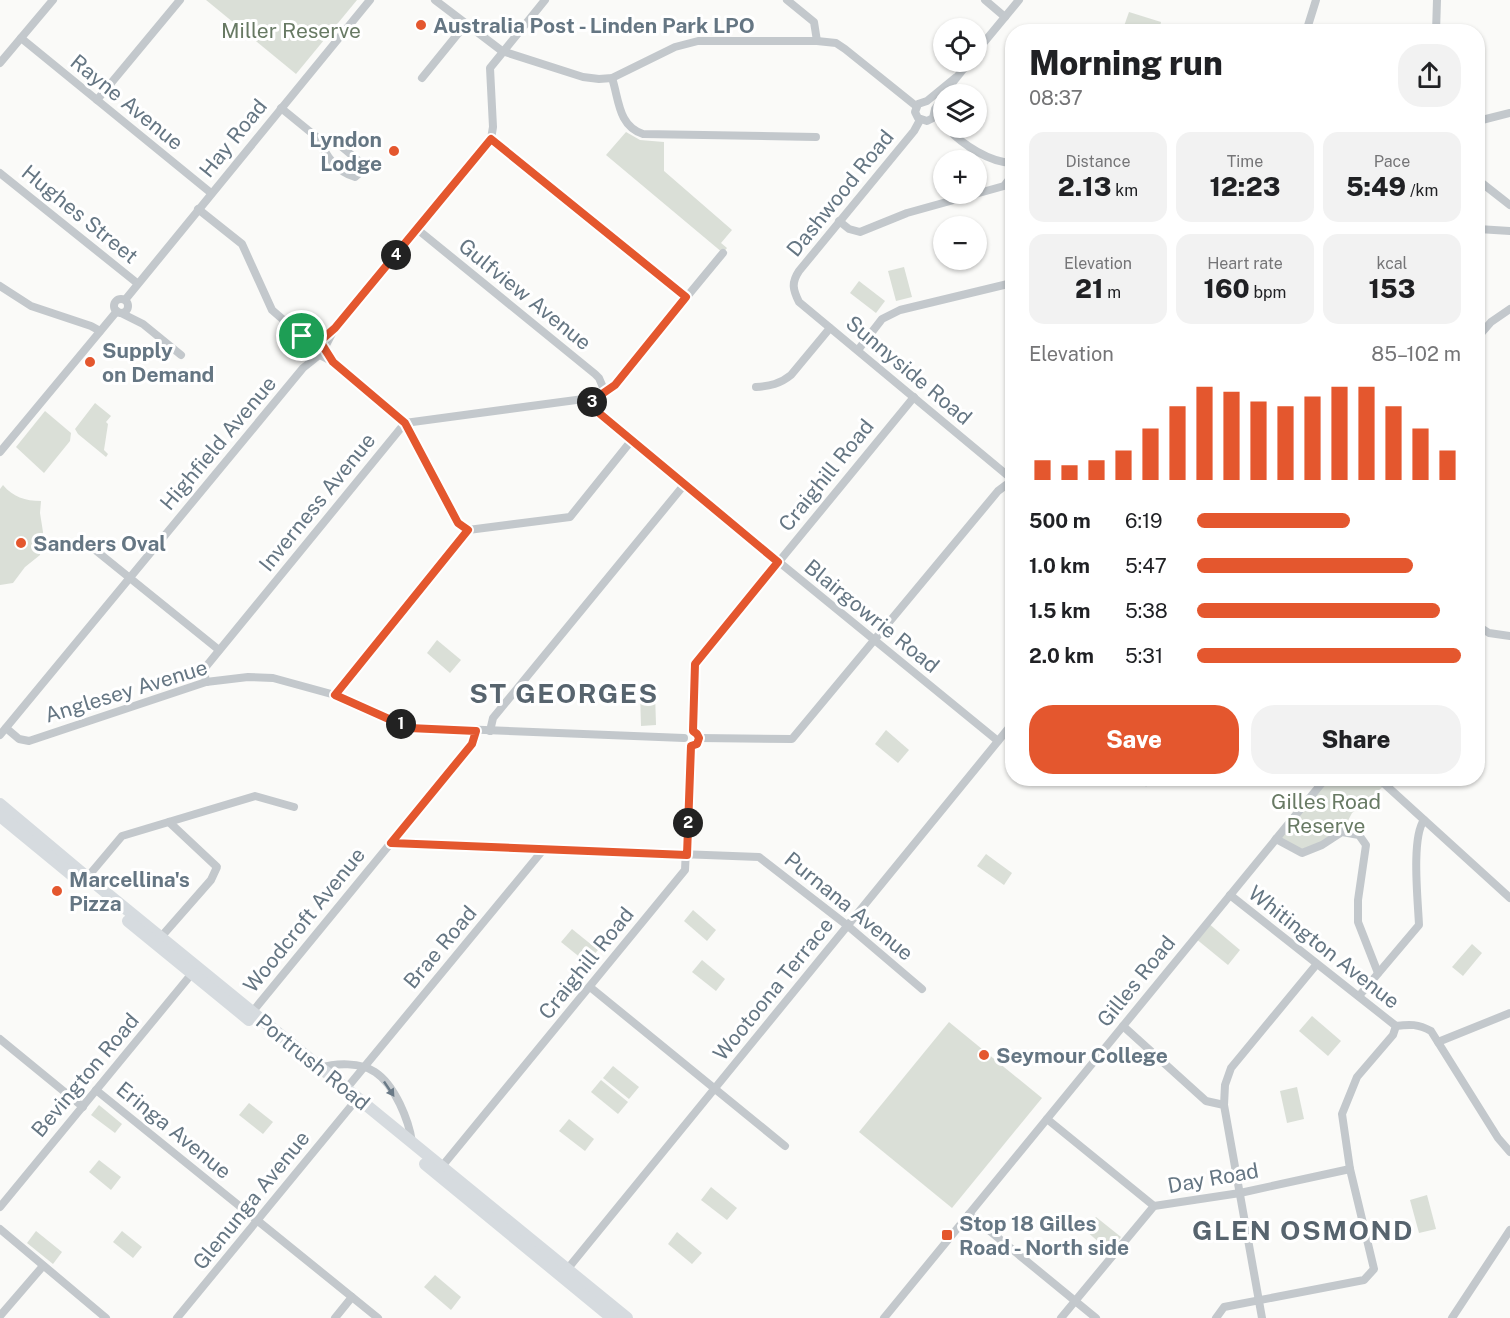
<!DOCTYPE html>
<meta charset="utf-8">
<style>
:root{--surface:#fff;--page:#f2f2f2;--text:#202124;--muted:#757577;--accent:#e4572e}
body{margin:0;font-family:"Public Sans",sans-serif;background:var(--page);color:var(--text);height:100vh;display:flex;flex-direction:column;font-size:22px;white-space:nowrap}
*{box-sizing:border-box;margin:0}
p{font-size:20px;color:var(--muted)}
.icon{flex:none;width:33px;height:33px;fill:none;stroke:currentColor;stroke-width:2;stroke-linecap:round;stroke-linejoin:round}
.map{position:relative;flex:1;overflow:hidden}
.panel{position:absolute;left:1005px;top:24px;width:480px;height:762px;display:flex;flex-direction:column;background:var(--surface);border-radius:24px;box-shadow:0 2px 4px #0004}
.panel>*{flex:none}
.controls{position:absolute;left:933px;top:18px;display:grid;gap:12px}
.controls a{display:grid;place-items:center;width:54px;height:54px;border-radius:50%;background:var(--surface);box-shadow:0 2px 4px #0004;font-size:30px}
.pin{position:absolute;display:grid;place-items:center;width:51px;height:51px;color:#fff;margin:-26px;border:3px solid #fff;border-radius:50%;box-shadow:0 2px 6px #0007}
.km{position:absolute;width:30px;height:30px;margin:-15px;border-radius:50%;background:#222;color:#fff;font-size:16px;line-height:30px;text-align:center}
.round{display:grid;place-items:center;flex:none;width:63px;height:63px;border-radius:24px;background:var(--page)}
.head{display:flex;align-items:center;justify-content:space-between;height:102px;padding:0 24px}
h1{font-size:33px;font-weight:800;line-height:45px}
.stats{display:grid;grid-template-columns:repeat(3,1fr);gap:9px;height:102px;padding:6px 24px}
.stats div{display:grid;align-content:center;border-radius:15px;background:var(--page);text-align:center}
.stats b{font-size:26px;font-weight:800}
.stats small{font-size:16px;font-weight:400}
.stats p{font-size:16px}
.chart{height:168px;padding:12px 24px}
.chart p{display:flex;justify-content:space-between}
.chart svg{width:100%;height:108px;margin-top:6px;stroke:var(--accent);stroke-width:6}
.primary-button{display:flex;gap:12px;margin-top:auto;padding:12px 24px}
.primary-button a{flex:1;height:69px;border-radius:24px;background:var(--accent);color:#fff;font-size:24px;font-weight:800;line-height:69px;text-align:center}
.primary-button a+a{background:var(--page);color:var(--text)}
ul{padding:0 24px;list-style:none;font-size:20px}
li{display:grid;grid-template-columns:96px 72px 1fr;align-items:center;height:45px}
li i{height:15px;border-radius:8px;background:var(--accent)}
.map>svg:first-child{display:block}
.park{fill:#dadfd7}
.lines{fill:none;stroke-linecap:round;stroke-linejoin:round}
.minor{stroke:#c3c8cc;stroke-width:8}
.highway{stroke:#d6dbdf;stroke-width:12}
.oneway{fill:#6a7a87}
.route-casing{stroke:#fff;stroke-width:12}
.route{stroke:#e4572e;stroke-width:8}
.poi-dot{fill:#e4572e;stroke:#fff;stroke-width:2}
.labels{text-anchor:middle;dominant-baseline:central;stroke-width:6;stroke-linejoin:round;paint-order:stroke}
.poi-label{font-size:21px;font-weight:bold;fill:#657683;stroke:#fff;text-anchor:start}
.park-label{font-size:21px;fill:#687a64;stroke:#fff}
.street-label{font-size:21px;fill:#657683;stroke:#fff}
.district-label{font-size:27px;font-weight:bold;letter-spacing:1.5px;fill:#57646e;stroke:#fff}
</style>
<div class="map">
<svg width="1510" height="1318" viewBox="0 0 1510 1318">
<rect width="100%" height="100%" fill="#fafaf8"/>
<!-- park -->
<g class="park">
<path d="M206,0H357L296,74Z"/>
<path d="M1129,12L1161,22L1159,31H1132L1123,29Z"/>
<path d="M626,132L640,140L664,142V171L732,230L721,243L727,248L723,253L606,155Z"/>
<path d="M904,267L912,297L896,301L888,271Z"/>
<path d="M859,281L885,301L876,313L850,293Z"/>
<path d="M95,403L111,416L106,422L108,424L104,450L108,454L106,457L78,434L75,429Z"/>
<path d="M45,411L71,433L70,441L44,473L16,447Z"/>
<path d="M3,485C13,497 25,501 41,501L40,513L43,532L40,555L25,567L13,583L0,585V489Z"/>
<path d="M437,640L461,660L450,673L427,653Z"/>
<path d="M640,692H655L656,725L641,726Z"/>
<path d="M886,730L909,750L898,763L875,744Z"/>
<path d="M1326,779H1378L1385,785L1352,813L1342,832L1302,853L1276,839Z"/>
<path d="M986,854L1012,873L1004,885L977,866Z"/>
<path d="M693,910L716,930L707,941L684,921Z"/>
<path d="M1208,923L1240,950L1228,965L1195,938Z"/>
<path d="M572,929L598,950L587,963L561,942Z"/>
<path d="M1472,944L1482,953L1463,976L1452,967Z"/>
<path d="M702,960L725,979L716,991L692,972Z"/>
<path d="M1312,1016L1341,1041L1328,1056L1299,1031Z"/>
<path d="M949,1022L1042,1098L952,1208L859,1132Z"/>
<path d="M613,1066L639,1087L629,1099L603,1078Z"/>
<path d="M601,1080L628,1102L618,1114L591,1092Z"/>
<path d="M1297,1087L1304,1119L1287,1123L1280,1091Z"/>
<path d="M249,1103L273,1122L263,1134L239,1115Z"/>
<path d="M99,1105L122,1124L115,1133L91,1115Z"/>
<path d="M569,1119L594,1139L585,1151L559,1131Z"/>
<path d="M99,1160L121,1177L111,1190L89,1172Z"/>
<path d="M711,1187L737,1208L727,1220L701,1200Z"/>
<path d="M1427,1195L1436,1229L1419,1233L1410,1200Z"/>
<path d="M1096,1217L1121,1237L1109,1251L1085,1230Z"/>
<path d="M36,1231L62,1252L53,1264L27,1243Z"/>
<path d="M122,1231L142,1247L133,1258L113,1242Z"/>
<path d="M677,1232L702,1253L692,1264L668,1244Z"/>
<path d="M435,1275L461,1297L451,1310L424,1287Z"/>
</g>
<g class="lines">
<!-- minor -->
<g class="minor">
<path d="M435,0L502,51L583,77L599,79L612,78L675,47L698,41H817L836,43L845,49L916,106"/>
<path d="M787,0L814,22L817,41"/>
<path d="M985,0L1005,17"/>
<path d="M1306,32L1316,0"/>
<path d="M1436,32L1437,0"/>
<path d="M21,38L211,193"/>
<path d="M976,52L1019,0"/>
<path d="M0,63L53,0"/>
<path d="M422,78L465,25"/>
<path d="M612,78C619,99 618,126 643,134L816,137"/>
<path d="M953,82L969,62"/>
<path d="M944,96L935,109L933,118L927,121L918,118L915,112L918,104L927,101L955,78"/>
<path d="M97,100L180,0"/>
<path d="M281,108L319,139L336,142L360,162L362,171L355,177C337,172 325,155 319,139"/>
<path d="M920,120L914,131L799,271C791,283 793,290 799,302L1007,475"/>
<path d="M1478,121L1510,113"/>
<path d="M947,128C963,145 989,162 1012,163"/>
<path d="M491,139L686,297"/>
<path d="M0,173L137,283"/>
<path d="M1478,180L1510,205"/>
<path d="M198,209L242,244L272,310L302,336L312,347"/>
<path d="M839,221L849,229L860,232L907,213L1004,186L1011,177V164"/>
<path d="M417,229L595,374L599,378L605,392"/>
<path d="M1478,229L1510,231"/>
<path d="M0,286L31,306L91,326L100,331"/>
<circle cx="121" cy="306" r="7"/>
<path d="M125,300L370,0"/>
<path d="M121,313L143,324L181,355"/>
<path d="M1478,337L1491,322L1510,309"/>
<circle cx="318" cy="349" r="6"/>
<path d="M325,347L335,328L491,139L493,127L490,68L545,0"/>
<path d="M858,350L882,319L900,310L1012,283"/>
<path d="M320,355L333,362L405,423L458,523L468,530"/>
<path d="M756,387C770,386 780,384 791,375L830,328"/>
<path d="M591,398C596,416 617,429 631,441L998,741"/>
<path d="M0,452L117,311"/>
<path d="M89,545L219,650"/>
<path d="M1478,626L1489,633L1510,636"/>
<path d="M206,682L204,669L405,423L591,398L602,394L614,385L723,253"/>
<path d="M335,695L468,530L570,517L631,441"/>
<path d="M6,728L19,739L29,741L206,682L248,677L273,678L335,695L409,727L684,738"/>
<path d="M490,731L493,718L684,485"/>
<path d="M693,731L695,664L914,397"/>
<path d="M0,735L303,368L318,356"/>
<path d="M699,738L792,739L998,491L1006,485"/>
<path d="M1378,778L1510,898"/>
<path d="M1146,782L1149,778"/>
<path d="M1276,839L1302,853L1322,845L1342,832L1359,835L1366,845L1358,900V922L1378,973"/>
<path d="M391,843L759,857L848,926L922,989"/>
<path d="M85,880L122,836L255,796L294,807"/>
<path d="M1230,895L1396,1026"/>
<path d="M161,937L211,880L217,867L169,822"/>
<path d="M590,987L785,1146"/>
<path d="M1359,996L1419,925C1418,901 1411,838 1424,820"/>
<path d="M249,1016L472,744L476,731"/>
<path d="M1123,1026L1206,1101L1224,1105L1262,1318"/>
<path d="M1396,1026C1410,1024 1418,1024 1431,1031L1498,1138L1510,1152"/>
<path d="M0,1039L83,1107"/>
<path d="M1438,1042L1510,1013"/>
<path d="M320,1068C335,1063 361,1062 375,1072C395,1085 409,1121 412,1142"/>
<path d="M346,1089L543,850"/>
<path d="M96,1090L378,1318"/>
<path d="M1224,1105L1225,1085L1231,1068L1316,965"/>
<path d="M1047,1119L1154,1206"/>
<path d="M439,1170L685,870L691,746"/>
<path d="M0,1207L194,971"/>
<path d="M969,1214L1096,1318"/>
<path d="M0,1229L106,1318"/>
<path d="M565,1272L1012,724"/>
<path d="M0,1316L43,1266"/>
<path d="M177,1318L352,1105"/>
<path d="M335,1318L352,1297"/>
<path d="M884,1318L1326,778"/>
<path d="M1061,1318L1154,1206L1240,1193L1350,1169"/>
<path d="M1216,1318L1224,1307L1364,1280L1374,1269L1350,1169L1342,1114L1357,1077L1393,1035L1396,1026"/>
<path d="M1452,1318L1510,1230"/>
</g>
<!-- highway -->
<g class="highway">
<path d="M0,804L87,877L627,1318"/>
<path d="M0,816L78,880"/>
<path d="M128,921L249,1020"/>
<path d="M425,1164L612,1318"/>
</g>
</g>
<!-- one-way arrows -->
<defs><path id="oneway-solid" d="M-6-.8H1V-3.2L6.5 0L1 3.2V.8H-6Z" transform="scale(1.5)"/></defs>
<use class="oneway" href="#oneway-solid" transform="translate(389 1089) rotate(56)"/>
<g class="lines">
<!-- route casing -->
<g class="route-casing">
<path id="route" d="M302,336L321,343L333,362L405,423L458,523L468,530L335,695L409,728L476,731L472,744L391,843L687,855L691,746L697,744L699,738L697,734L693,731L695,664L778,562L599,413L593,406L591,398L602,394L615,385L686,297L491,139L335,328L319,342C316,342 313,344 312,347L302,336"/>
</g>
<!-- route -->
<use href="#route" class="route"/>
</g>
<!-- markers -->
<g class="poi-dot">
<circle cx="421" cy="25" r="6"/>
<circle cx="394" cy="151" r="6"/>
<circle cx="90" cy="362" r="6"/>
<circle cx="21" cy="543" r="6"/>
<circle cx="57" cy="891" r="6"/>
<circle cx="984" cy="1055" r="6"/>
<rect x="941" y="1229" width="12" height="12" rx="3"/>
</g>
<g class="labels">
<!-- poi labels -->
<g class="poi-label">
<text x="433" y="25">Australia Post - Linden Park LPO</text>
<text x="382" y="139" text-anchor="end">Lyndon<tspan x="382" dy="24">Lodge</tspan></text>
<text x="102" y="350">Supply<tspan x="102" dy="24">on Demand</tspan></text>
<text x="33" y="543">Sanders Oval</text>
<text x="69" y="879">Marcellina's<tspan x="69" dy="24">Pizza</tspan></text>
<text x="996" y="1055">Seymour College</text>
<text x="959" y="1223">Stop 18 Gilles<tspan x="959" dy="24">Road - North side</tspan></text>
</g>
<!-- park labels -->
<g class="park-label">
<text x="291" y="30">Miller Reserve</text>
<text x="1326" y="801">Gilles Road<tspan x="1326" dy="24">Reserve</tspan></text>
</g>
<!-- street labels -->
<g class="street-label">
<text transform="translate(127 102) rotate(39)">Rayne Avenue</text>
<text transform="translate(233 138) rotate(-51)">Hay Road</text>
<text transform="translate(840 193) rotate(-51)">Dashwood Road</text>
<text transform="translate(80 214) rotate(39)">Hughes Street</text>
<text transform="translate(525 294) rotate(39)">Gulfview Avenue</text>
<text transform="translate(909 370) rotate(40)">Sunnyside Road</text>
<text transform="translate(218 443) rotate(-50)">Highfield Avenue</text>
<text transform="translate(826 475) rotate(-51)">Craighill Road</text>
<text transform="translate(317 502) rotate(-51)">Inverness Avenue</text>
<text transform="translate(872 616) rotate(39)">Blairgowrie Road</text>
<text transform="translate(126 691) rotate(-17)">Anglesey Avenue</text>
<text transform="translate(849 906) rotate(39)">Purnana Avenue</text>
<text transform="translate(304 920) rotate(-51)">Woodcroft Avenue</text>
<text transform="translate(440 947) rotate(-50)">Brae Road</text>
<text transform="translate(1324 947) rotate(38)">Whitington Avenue</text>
<text transform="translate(586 963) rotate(-51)">Craighill Road</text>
<text transform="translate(1136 981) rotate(-51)">Gilles Road</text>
<text transform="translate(773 989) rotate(-51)">Wootoona Terrace</text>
<text transform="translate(313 1062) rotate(39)">Portrush Road</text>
<text transform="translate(85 1075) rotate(-50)">Bevington Road</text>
<text transform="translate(174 1130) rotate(39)">Eringa Avenue</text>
<text transform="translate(1213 1178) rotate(-10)">Day Road</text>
<text transform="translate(251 1200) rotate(-51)">Glenunga Avenue</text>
</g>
<!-- district labels -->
<g class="district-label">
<text x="564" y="693">ST GEORGES</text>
<text x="1303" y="1230">GLEN OSMOND</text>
</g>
</g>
</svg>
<div class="controls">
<a><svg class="icon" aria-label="locate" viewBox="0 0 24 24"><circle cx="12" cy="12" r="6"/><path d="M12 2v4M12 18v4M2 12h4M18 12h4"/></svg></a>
<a><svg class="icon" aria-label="layers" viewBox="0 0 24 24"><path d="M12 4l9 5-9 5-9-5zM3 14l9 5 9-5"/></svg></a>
<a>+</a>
<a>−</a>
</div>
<div class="pin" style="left:302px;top:336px;background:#1e9e55"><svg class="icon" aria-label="arrive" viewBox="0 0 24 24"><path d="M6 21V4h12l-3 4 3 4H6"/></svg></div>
<b class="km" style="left:401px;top:724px">1</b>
<b class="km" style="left:688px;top:823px">2</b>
<b class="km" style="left:592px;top:402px">3</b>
<b class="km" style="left:396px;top:255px">4</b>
<section class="panel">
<div class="head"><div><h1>Morning run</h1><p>08:37</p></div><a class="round"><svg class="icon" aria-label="share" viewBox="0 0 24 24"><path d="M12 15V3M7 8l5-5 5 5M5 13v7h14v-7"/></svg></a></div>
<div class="stats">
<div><p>Distance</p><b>2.13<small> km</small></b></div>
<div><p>Time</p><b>12:23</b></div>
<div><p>Pace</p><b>5:49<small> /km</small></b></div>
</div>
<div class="stats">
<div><p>Elevation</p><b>21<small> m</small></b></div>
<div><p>Heart rate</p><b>160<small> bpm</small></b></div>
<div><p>kcal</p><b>153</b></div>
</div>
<div class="chart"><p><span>Elevation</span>85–102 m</p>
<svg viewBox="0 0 160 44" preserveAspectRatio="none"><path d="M5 44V36M15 44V38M25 44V36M35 44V32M45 44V23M55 44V14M65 44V6M75 44V8M85 44V12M95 44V14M105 44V10M115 44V6M125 44V6M135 44V14M145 44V23M155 44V32"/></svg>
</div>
<ul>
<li><b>500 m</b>6:19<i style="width:58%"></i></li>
<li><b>1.0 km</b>5:47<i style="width:82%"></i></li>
<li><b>1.5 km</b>5:38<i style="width:92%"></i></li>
<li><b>2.0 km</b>5:31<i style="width:100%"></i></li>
</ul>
<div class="primary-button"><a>Save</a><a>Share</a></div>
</section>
</div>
